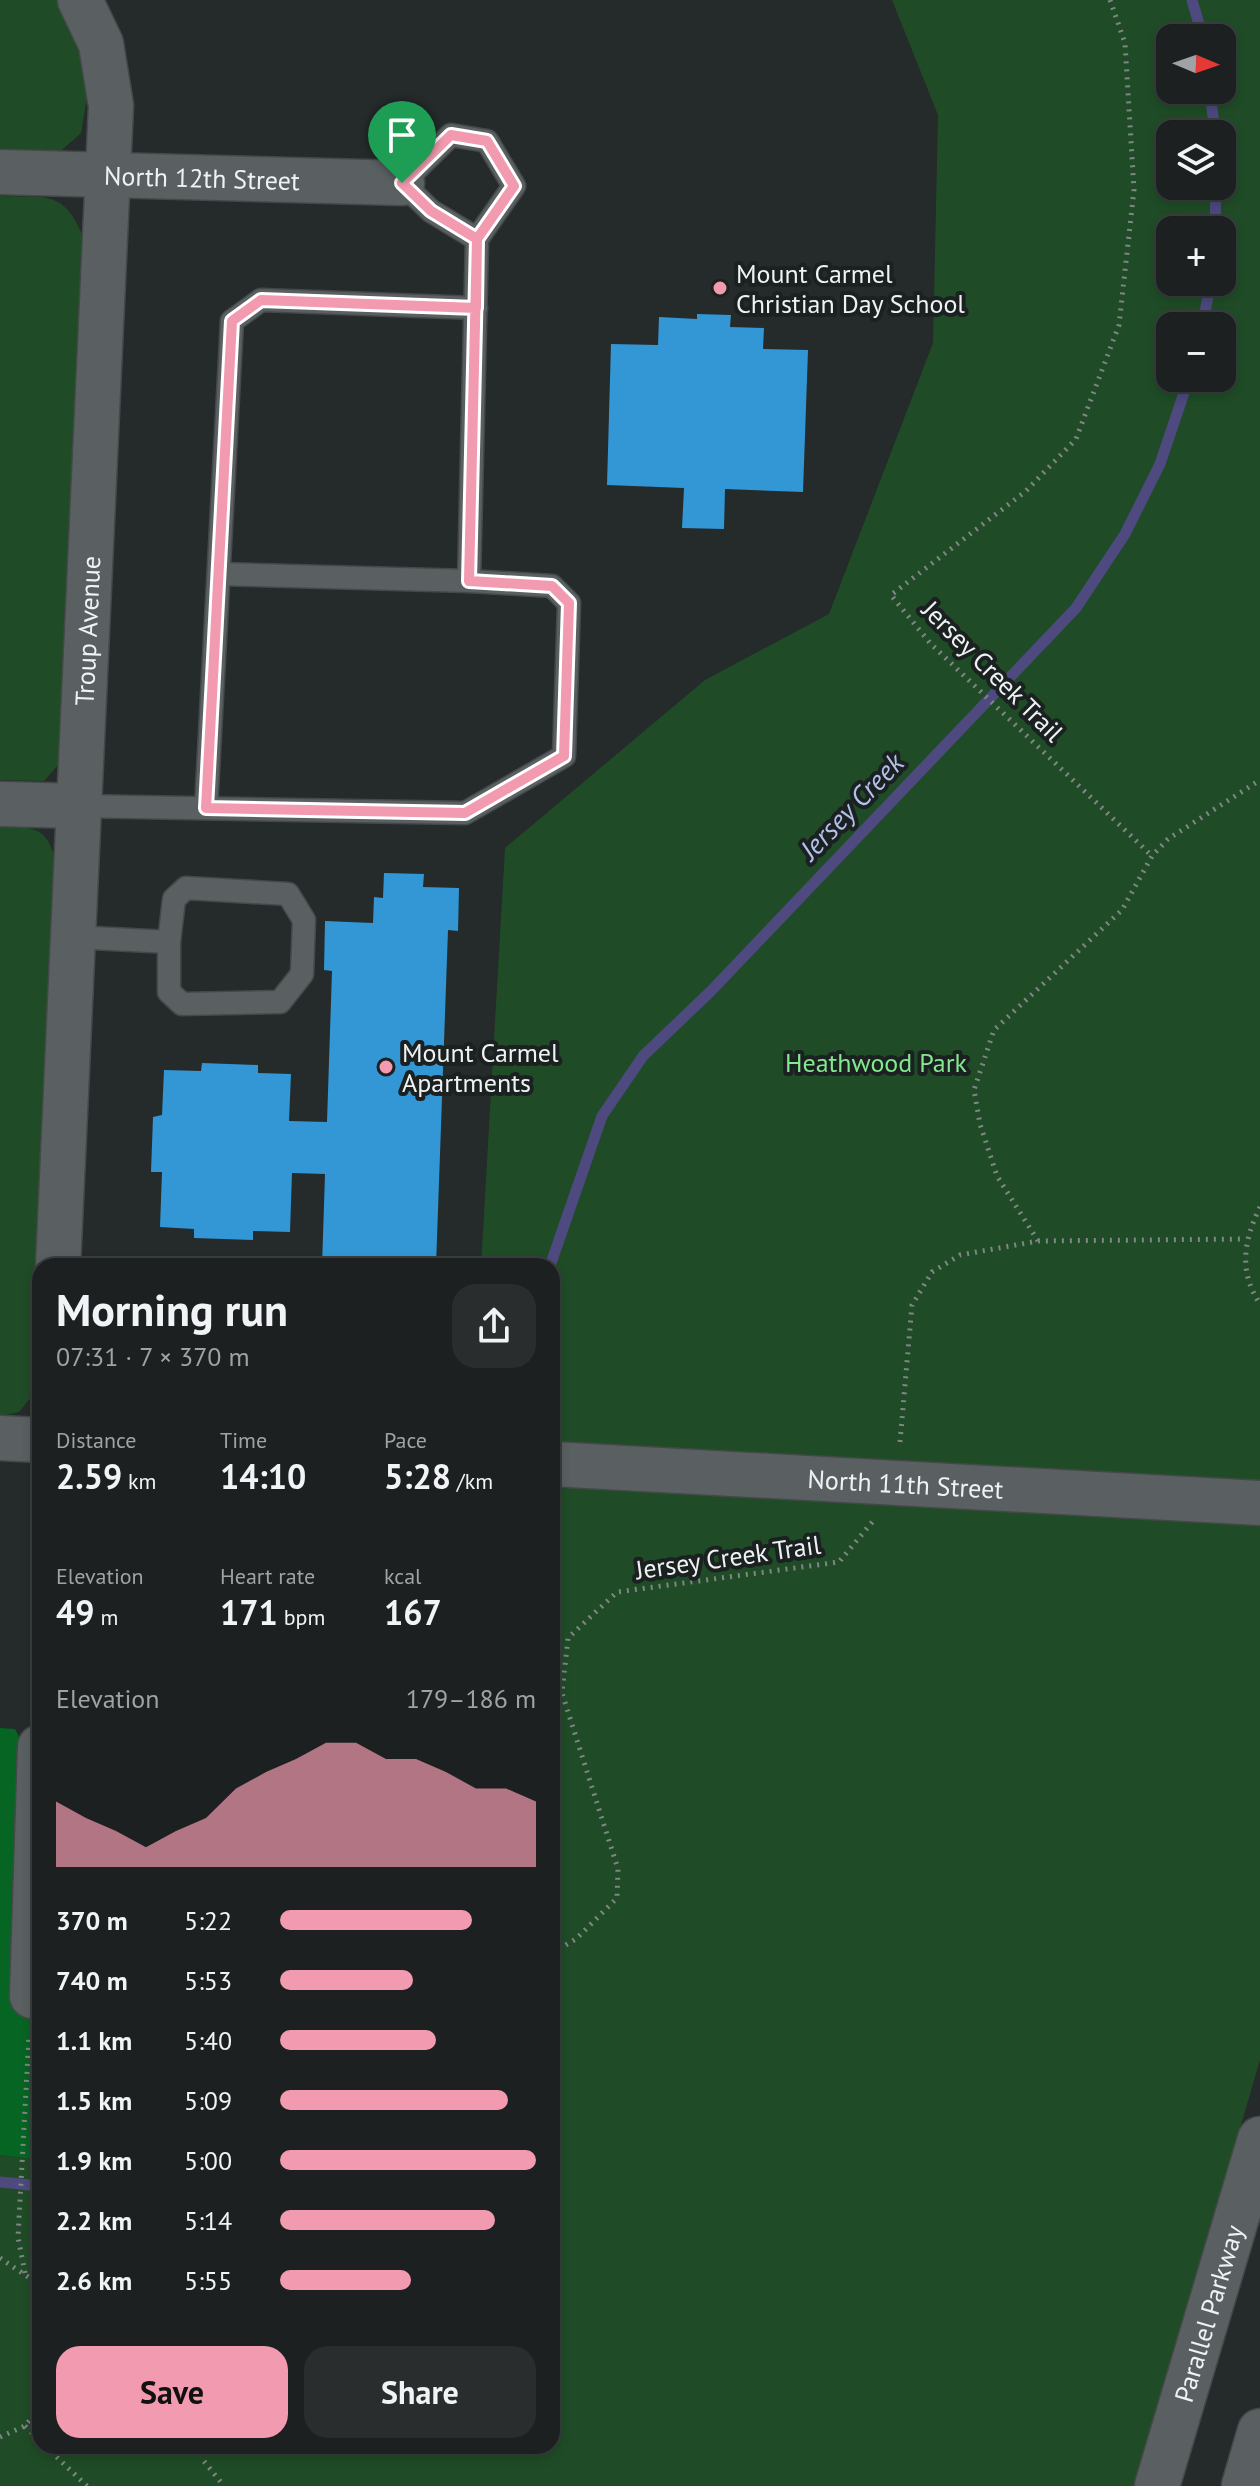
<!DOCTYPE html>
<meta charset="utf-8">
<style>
:root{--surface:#1c2020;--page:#292d2d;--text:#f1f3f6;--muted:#a0a3a5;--line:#3a3e3e;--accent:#f29aaf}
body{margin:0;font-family:"PT Sans",sans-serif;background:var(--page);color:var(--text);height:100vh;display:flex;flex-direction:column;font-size:30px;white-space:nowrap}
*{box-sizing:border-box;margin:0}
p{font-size:26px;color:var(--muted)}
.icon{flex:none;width:44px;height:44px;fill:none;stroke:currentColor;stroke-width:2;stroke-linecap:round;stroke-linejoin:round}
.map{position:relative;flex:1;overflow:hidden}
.drawer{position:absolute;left:32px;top:1258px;width:528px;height:1196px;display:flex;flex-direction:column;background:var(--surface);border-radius:24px;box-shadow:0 4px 12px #0003,0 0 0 2px var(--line)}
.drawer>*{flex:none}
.needle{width:52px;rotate:92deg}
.tools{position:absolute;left:1156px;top:24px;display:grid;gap:16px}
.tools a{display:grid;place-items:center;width:80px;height:80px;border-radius:16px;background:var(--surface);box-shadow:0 4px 12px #0003,0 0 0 2px var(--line);font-size:40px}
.pin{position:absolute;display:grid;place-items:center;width:68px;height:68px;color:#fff;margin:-82px -34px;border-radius:50% 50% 50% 0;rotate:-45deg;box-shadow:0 0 8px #0007}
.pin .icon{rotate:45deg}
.round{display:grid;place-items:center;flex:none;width:84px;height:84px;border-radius:24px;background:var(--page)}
.headline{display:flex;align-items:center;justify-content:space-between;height:136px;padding:0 24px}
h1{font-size:44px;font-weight:700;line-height:60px}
.stats{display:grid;grid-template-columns:repeat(3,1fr);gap:12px;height:136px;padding:8px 24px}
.stats div{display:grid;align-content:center}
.stats b{font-size:34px;font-weight:700}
.stats small{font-size:22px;font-weight:400}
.stats p{font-size:22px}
.chart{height:224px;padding:16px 24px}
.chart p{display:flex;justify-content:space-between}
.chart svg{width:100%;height:144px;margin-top:8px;fill:var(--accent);opacity:.7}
.primary-button{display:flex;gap:16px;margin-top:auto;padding:16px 24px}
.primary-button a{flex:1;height:92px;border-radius:24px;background:var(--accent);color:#111;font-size:32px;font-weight:700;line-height:92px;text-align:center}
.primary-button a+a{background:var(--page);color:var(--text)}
ul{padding:0 24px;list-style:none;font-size:26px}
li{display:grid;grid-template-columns:128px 96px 1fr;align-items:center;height:60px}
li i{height:20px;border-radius:10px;background:var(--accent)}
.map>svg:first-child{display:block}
.green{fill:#1f4c26;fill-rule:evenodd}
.forest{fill:#076523}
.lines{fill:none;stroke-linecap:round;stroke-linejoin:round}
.stream{stroke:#4e497f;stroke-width:11}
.building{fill:#3297d4}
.lane-casing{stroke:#444849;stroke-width:25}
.street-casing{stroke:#444849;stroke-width:47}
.secondary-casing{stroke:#444849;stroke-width:47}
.path{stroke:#818586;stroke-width:5;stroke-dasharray:2 6;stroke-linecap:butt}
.lane{stroke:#5a6061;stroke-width:22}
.street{stroke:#5a6061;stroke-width:44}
.secondary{stroke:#5a6061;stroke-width:44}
.route-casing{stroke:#fff;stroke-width:16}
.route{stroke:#f29aaf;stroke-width:10}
.poi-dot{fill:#f29aaf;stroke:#1b2021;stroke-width:3}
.labels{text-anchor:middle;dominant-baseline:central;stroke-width:8;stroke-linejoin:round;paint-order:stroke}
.street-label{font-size:26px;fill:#eef2f2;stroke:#1b2021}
.poi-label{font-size:26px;fill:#eef2f2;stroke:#1b2021;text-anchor:start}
.park-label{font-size:26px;fill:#81e98e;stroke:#1b2021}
.water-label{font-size:28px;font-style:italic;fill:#b3c0ec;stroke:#1b2021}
</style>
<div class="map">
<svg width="1260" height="2486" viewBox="0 0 1260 2486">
<rect width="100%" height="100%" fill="#252a2b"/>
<!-- green -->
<g class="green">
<path d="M0,0H57L77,39L88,91L81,133L62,150H0Z"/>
<path d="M892,0H1260V2060L1135,2486H0V2155L40,2160V2446H552V1266H481L505,848L705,680L829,614L933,343L938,115ZM1170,38H1222V90H1170ZM1170,134H1222V186H1170ZM1170,230H1222V282H1170ZM1170,326H1222V378H1170Z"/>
<path d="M0,196C43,198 63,189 82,234L58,765L44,781L0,780Z"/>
<path d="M0,827C35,828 46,825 56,862L32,1396L19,1412L0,1416Z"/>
</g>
<!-- forest -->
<path class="forest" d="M0,1728L15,1729L40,1775V2160L0,2155Z"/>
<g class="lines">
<!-- stream -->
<g class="stream">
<path d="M1192,0L1203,38"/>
<path d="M1210,90L1215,134"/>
<path d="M1215,230L1216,186"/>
<path d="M1202,326L1211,282"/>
<path d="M550,1266L602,1116L643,1056L711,991L1076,608L1125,534L1160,464L1189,378"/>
<path d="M0,2182L40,2186"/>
</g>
</g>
<!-- building -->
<g class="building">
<path d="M697,314L731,315L730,327L764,328L763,349L808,350L803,492L725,489L724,529L682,528L684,488L607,485L611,344L658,345L659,317L697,319Z"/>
<path d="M384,873L424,874L423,887L459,888L458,931L448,930L436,1266H322L325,1174L292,1173L290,1232L253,1231V1240L194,1238V1229L160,1227L162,1172H151L153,1117L162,1115L164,1070L201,1071L202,1063L258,1065V1073L291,1074L289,1121L327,1122L332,971L324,970L325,921L373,923L374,897L383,898Z"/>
</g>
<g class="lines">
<!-- lane casing -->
<g class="lane-casing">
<g id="lane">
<path d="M219,574L469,581"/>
<path d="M79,806L465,813L564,756L569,603L552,586L469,581L477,239L514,186L487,141L451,135L402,183L431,211L477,239"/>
<path d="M206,808L232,321L261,300L476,308"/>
<path d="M73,937L169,942L174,899L186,888L288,894L304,920L302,974L280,1002L182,1004L169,992V942"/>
</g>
</g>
<!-- street casing -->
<g class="street-casing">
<g id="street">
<path id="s1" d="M0,172L402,183"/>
<path d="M0,804L79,806"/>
<path id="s2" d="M58,1266L111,106L101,44L80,0"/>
<path d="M0,1438L40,1440"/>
<path id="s3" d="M552,1464L1260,1503"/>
<path d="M32,1996L40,1747"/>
</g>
</g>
<!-- secondary casing -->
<g class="secondary-casing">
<g id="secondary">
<path id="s4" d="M1157,2486L1260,2139"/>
<path d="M1244,2486L1260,2431"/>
</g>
</g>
<!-- path -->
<g class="path">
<path d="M1110,0L1125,43L1134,190L1119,325L1076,439L1026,491L891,595L930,643L1152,856"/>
<path d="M1260,1207C1244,1240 1238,1271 1260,1304"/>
<path d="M1038,1241L997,1176L980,1124L974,1090L994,1030L1122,910L1152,856L1168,839L1260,780"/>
<path d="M900,1442L912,1305L932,1272L960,1255L1038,1241L1245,1239"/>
<path d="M552,1953L576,1939L617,1898L618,1869L562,1693L568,1638L617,1592L839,1562L873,1521"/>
<path d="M0,2258L40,2285"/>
<path d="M25,2273L18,2237L29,2035"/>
<path d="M25,2426L40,2441"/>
<path d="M0,2437L25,2426L40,2408"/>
<path d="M45,2446L87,2486"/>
<path d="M200,2446L203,2460L224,2486"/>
</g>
<!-- lane -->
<use href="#lane" class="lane"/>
<!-- street -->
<use href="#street" class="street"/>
<!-- secondary -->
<use href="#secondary" class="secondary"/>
</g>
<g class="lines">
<!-- route casing -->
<g class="route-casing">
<path id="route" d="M402,183L431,211L477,239L476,308L261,300L232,321L206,808L465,813L564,756L569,603L552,586L469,581L477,239L514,186L487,141L451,135L402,183"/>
</g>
<!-- route -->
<use href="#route" class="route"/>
</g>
<!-- markers -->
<g class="poi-dot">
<circle cx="720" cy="288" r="8"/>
<circle cx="386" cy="1067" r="8"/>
</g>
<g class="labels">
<!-- street labels -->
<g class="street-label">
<text stroke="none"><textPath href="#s1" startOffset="202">North 12th Street</textPath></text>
<text stroke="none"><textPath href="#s2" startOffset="636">Troup Avenue</textPath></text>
<text transform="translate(993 671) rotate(45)">Jersey Creek Trail</text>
<text stroke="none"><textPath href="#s3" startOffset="354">North 11th Street</textPath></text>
<text transform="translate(728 1557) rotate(-8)">Jersey Creek Trail</text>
<text stroke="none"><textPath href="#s4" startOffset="180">Parallel Parkway</textPath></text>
</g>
<!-- poi labels -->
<g class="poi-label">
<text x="736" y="273">Mount Carmel<tspan x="736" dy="30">Christian Day School</tspan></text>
<text x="402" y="1052">Mount Carmel<tspan x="402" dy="30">Apartments</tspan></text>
</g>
<!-- park labels -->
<g class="park-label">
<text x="876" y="1062">Heathwood Park</text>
</g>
<!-- water labels -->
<g class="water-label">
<text transform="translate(851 806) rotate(-46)">Jersey Creek</text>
</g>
</g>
</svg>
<div class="tools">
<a><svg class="needle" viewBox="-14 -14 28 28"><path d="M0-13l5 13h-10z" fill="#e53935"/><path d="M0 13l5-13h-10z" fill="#a0a3a5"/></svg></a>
<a><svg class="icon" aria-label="layers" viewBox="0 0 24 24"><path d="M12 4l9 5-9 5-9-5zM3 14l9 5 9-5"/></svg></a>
<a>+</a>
<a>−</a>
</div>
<div class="pin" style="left:402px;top:183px;background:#1e9e55"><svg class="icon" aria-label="arrive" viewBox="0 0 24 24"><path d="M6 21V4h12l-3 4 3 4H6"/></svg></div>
<section class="drawer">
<div class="headline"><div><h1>Morning run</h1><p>07:31 · 7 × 370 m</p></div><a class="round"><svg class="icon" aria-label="share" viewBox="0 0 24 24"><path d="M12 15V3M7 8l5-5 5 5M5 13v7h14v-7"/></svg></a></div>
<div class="stats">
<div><p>Distance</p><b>2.59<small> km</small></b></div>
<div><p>Time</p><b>14:10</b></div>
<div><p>Pace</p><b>5:28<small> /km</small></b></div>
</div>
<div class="stats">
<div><p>Elevation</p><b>49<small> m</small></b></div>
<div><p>Heart rate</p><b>171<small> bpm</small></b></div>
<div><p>kcal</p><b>167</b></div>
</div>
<div class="chart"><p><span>Elevation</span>179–186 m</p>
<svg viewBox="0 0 160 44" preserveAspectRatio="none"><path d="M0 44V24L10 29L20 33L30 38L40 33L50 29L60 20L70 15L80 11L90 6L100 6L110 11L120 11L130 15L140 20L150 20L160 24V44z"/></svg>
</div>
<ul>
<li><b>370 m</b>5:22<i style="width:75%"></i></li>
<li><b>740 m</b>5:53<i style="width:52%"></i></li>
<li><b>1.1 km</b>5:40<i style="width:61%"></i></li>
<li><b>1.5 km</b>5:09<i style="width:89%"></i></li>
<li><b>1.9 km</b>5:00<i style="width:100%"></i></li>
<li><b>2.2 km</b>5:14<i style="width:84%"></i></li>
<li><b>2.6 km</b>5:55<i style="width:51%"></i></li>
</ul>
<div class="primary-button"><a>Save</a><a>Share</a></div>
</section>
</div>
